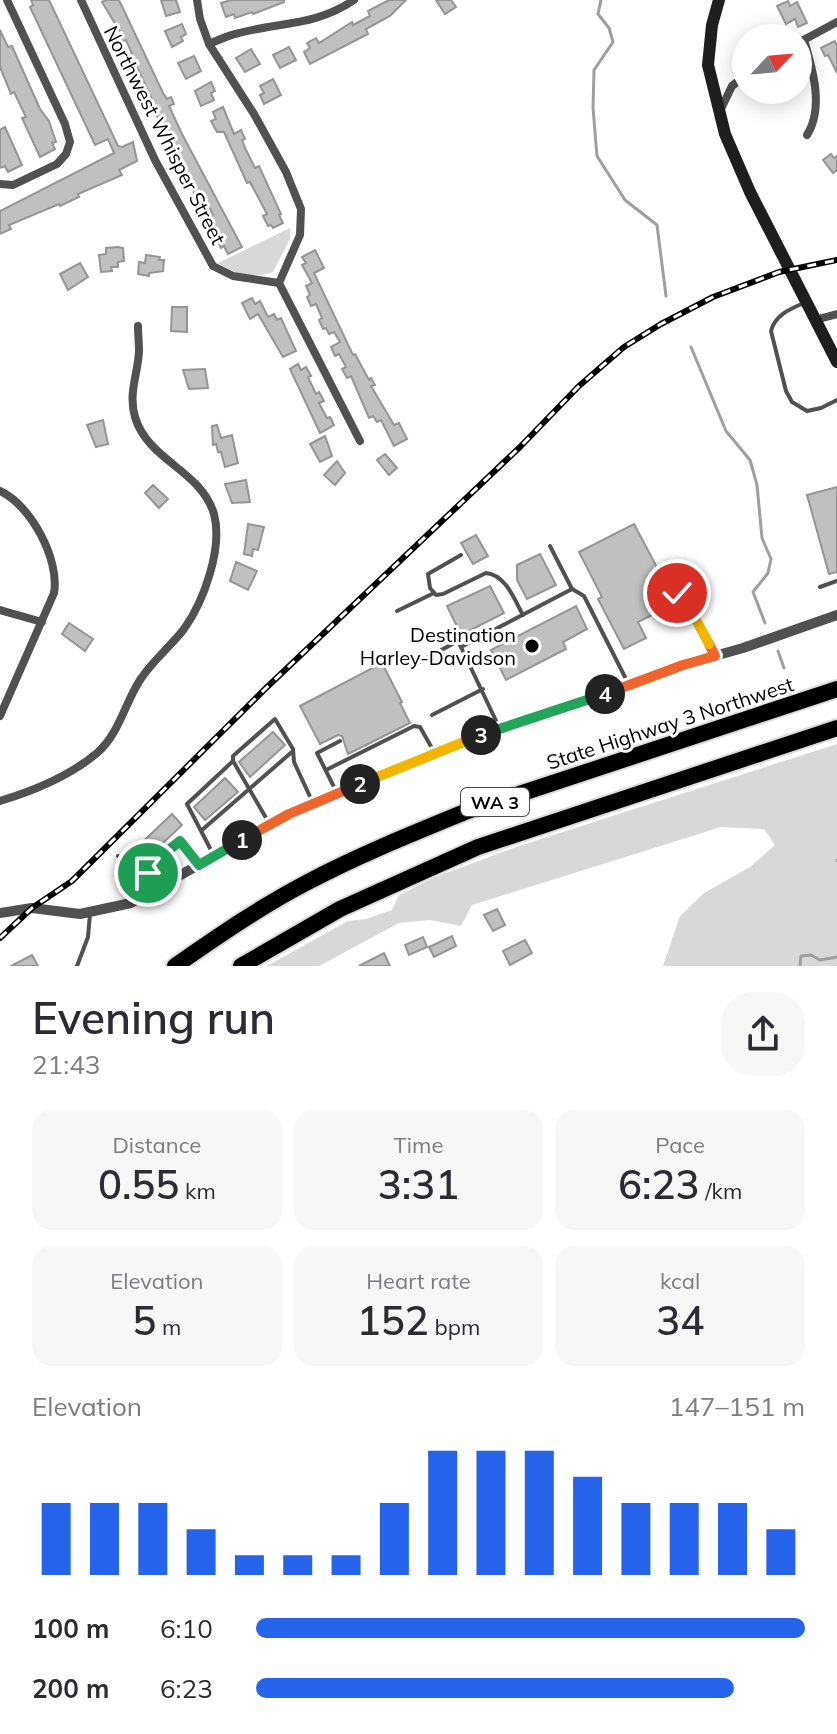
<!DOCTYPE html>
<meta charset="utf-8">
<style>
:root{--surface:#fff;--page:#f7f7f7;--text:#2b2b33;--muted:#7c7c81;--accent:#2563eb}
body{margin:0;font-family:Mulish,sans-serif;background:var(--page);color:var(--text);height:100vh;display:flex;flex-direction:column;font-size:30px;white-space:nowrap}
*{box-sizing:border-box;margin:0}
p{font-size:26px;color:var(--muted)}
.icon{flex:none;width:44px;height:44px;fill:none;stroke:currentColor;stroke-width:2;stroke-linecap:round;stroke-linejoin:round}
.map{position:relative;height:966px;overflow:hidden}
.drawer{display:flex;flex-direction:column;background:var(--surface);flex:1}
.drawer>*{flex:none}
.needle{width:52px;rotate:64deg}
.buttons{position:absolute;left:732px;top:24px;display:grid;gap:16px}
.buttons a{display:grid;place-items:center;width:80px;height:80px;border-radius:50%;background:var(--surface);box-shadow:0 4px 20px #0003;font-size:40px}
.pin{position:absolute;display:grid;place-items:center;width:68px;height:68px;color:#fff;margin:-34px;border:4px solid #fff;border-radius:50%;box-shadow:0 2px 8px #0007}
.km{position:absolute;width:40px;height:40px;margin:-20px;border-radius:50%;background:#222;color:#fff;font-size:22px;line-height:40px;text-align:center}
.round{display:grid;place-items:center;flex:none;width:84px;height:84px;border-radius:32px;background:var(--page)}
.head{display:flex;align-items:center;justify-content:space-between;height:136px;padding:0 32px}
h1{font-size:44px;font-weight:600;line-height:60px}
.stats{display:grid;grid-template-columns:repeat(3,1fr);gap:12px;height:136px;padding:8px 32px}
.stats div{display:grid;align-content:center;border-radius:20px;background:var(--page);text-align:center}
.stats b{font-size:40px;font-weight:600}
.stats small{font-size:22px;font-weight:400}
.stats p{font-size:22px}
.chart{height:224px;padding:16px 32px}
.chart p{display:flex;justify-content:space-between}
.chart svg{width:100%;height:144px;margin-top:8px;stroke:var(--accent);stroke-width:6}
ul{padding:0 32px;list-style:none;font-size:26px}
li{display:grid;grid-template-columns:128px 96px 1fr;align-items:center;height:60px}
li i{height:20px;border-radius:10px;background:var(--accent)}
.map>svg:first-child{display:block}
.green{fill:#d8d8d8}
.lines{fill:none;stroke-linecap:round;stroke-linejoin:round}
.stream{stroke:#9f9f9f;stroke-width:3}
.building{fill:#c0c0c0;stroke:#959595;stroke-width:2}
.motorway-casing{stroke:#dbdbdb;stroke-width:20}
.service{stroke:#515151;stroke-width:4}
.minor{stroke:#515151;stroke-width:8}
.tertiary{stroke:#515151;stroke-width:10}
.secondary{stroke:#1e1e1e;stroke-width:12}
.motorway{stroke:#000;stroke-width:16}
.rail-casing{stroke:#000;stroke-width:6}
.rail{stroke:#fff;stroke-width:3;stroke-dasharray:9;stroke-linecap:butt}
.split-1-casing{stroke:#fff;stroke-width:16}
.split-2-casing{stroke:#fff;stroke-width:16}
.split-3-casing{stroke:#fff;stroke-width:16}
.split-4-casing{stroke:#fff;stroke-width:16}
.split-5-casing{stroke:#fff;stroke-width:16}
.split-6-casing{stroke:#fff;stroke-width:16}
.split-1{stroke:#22a559;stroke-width:10}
.split-2{stroke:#f0652b;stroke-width:10}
.split-3{stroke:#f5b400;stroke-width:10}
.split-4{stroke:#22a559;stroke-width:10}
.split-5{stroke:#f0652b;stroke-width:10}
.split-6{stroke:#f5b400;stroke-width:10}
.poi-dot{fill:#000;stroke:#fff;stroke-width:3}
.labels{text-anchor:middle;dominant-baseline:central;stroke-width:6;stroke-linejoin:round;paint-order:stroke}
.shield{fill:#fff;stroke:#4c4c4c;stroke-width:2}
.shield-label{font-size:18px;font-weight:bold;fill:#000}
.street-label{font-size:20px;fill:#000;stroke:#fff}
.poi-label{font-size:20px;fill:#000;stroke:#fff;text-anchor:end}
</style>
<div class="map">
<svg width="837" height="966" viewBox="0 0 837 966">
<rect width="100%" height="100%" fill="#fff"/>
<!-- green -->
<g class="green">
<path d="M290,228V239L273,272C255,279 234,274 218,263Z"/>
<path d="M837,744V966H663L680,916L704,893L750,867L775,845L764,829L721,827L472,905L461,926L430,920L399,923L319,966H267L348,921L366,919L392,910L399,895L433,878L519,846Z"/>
</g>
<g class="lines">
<!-- stream -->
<g class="stream">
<path d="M601,0L598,14L609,28L613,42L594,70L593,108L597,156L625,200L657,225L666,296"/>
<path d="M691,347L726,431L750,460L757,485L762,538L771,559L768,573L753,592L765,623"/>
<path d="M778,651L784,668"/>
<path d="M837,860V861"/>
<path d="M800,966L801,956L811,955L820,960L837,957"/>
</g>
</g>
<!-- building -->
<g class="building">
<path d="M31,0H49L118,146L122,147L133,142L137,161L119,170L122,175L78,194L79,197L60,206L59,204L9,225L11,229L0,234V211L114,153L108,139L95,145L30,7L33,5Z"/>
<path d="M106,0H119L163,93L167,99L171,97L174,104L169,106L182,134L242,247L228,254L224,246L221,248L207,218L213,215L206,201L200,204L174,153L177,152L175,147L152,108L154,107L152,99L135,63L132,65L128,56L132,54L126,40L121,42L117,34L120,32L102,2Z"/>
<path d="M161,0H176L180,12L166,16Z"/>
<path d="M231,0H284V2L253,14L252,12L235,18L234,14L226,17L221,3Z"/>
<path d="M389,0H406L390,16L366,29L368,34L310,64L304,52L310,48L307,43L316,38L319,43L352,22L353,25L370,16L368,11Z"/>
<path d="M436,0H451L456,7L445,14Z"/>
<path d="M788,1L790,6L797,2L807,23L798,27L795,19L786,24L777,6Z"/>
<path d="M182,24L186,34L181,37L183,41L172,47L165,31Z"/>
<path d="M0,30L8,47L12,46L40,109L49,121L56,142L52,143L55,149L40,157L22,118L26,117L14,92L11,94L0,67Z"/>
<path d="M835,41L837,46V73L828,55L825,56L821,48Z"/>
<path d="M289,47L296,60L280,68L273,55Z"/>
<path d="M251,49L260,64L245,72L236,58Z"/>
<path d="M194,56L201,71L186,79L178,63Z"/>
<path d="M273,79L281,95L264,104L260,95L264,93L260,86Z"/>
<path d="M211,82L215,91L211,93L214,100L201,106L195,91Z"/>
<path d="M223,107L234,134L241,130L245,139L242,140L246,150L255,168L259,166L281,214L279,215L283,223L273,228L271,225L268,226L263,216L267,214L250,182L247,183L224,132H217L211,121L216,119L213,112Z"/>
<path d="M5,127L22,165L8,172L5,166L0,168V130Z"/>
<path d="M831,154L834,158L837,156V170L833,173L823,160Z"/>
<path d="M118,247L123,248L124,261L118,262V267H111L112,271L101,272L99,255L106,254V248Z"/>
<path d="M315,250L324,268L314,273L353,355L355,354L369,380L371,378L375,385L371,386L394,425L399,423L407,439L394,446L381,420L377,422L373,416L369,418L351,376L347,378L342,369L346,367L339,354L335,356L331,347L340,342L334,332L329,334L326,328L323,329L319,320L322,318L316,304L311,306L307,297L310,295L306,286L312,283L302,265L306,263L302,257Z"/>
<path d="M146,255L160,257L159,260H164L163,271L149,273V276L138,274L139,262L145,263Z"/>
<path d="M80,263L88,277L68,290L60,274Z"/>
<path d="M252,298L255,304L260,301L268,317L274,314L277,320L281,318L296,351L283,357L258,314L250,319L242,303Z"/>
<path d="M172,307H187V332L171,331Z"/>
<path d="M298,364L301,370L306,367L311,376L308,377L316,394L319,392L324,401L319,403L327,418L330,417L334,425L320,433L290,369Z"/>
<path d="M205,369L208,388L189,389L183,370Z"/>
<path d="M103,420L108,444L96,447L87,425Z"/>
<path d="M217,425L221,438L232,435L238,463L225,467L221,452H218L216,444L213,445L212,426Z"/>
<path d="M325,436L332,456L320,462L310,444Z"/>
<path d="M385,454L397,468L389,475L377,460Z"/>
<path d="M337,461L345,473L335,485L324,475Z"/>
<path d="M246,480L250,502L232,503L225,484Z"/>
<path d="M153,485L168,499L159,508L145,493Z"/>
<path d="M837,487V572L829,574L807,495Z"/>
<path d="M248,524L264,527L258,550L253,549L252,556L244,554Z"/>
<path d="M634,524L676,603L638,622L646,638L624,649L598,599L602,597L579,552Z"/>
<path d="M476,535L488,556L473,564L461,543Z"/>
<path d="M540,554L556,585L527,599L517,580V565Z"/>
<path d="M236,562L257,571L248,590L230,581Z"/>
<path d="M490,586L504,613L461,635L447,606Z"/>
<path d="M576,606L587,629L563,642L566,649L506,680L491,650Z"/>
<path d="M69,623L93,639L85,651L62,634Z"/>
<path d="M382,663L402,702L400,703L410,723L348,754L342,736L338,735L320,744L300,706Z"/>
<path d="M273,732L285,745L250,777L239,762Z"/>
<path d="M225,778L238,792L205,820L194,807Z"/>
<path d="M172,814L182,825L143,862L133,851Z"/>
<path d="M497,909L505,925L493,931L484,915Z"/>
<path d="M452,936L456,946L434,957L429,947Z"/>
<path d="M423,937L427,947L409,955L405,945Z"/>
<path d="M525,940L532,953L510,965L503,951Z"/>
<path d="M384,953L390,966H359Z"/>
<path d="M32,955L38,966H11Z"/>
</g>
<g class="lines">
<!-- motorway casing -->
<g class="motorway-casing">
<g id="motorway">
<path d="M175,966C217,937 260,907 306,883C357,856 411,834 465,812L837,689"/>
<path d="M241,966L340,909L478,847L837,728"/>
</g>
</g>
<!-- service -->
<g class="service">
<path d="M804,303C790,309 775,315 771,331L786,391L792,402L807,411L821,408L837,400"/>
<path d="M550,546L572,589L584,596L628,683"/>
<path d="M461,555L428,574L430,588L436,595L443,594L486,573C506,575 514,599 523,615"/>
<path d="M820,587L837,581"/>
<path d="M677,593L688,605L715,655"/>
<path d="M397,611L434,593"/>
<path d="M410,667L458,641L461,647"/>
<path d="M432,715L483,689"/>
<path d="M499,727L461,647L572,589"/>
<path d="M233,760V756L275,719L293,749L294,762L312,801"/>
<path d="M326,770L414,726L420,727L433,750"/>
<path d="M336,791L317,753L340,741"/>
<path d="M202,830L293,751"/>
<path d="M213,854L187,804L233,761L269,823"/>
<path d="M118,856L145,869L159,888"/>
<path d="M145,869L180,841L198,864"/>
<path d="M77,966L88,937L90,914"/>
</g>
<!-- minor -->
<g class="minor">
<path d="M81,0L155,160L213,266L233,276L279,283"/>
<path d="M197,0L200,19L209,44L254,114L286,172L301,209L300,235L279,283L360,441"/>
<path d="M804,40C813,70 824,108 807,135"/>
<path d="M798,43L837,22"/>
<path d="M209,44C218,40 229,35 239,33C280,22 316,26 354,0"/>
<path d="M719,113L732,86L746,75"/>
<path d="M0,184L13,185L57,164L66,154L70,142L65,124L7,0"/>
<path d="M815,320L837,314"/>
<path d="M0,491C31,505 60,560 54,593L0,716"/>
<path d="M0,610L42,622"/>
<path d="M0,801C33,791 71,775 97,753C119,734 125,703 140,680C152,661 171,646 184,629C204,601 223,548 214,514C201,470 148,461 135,417C128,393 138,374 139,351C139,343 138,334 138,326"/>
</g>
<!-- tertiary -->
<path class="tertiary" d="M0,913L32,908L80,914L131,903L289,814L397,768L470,738L576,705L683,665L743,648L837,615"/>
<!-- secondary -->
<path class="secondary" d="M719,0L712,25L708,65L725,134L750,192L837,362"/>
<!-- motorway -->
<use href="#motorway" class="motorway"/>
<!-- rail casing -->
<g class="rail-casing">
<path id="rail" d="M0,938L32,908L72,881L265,689L520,447L579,386L624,347L661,324L713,297L779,272L837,260"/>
</g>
<!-- rail -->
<use href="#rail" class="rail"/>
</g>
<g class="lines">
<!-- split-1 casing -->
<g class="split-1-casing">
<path id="split-1" d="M148,873L145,869L180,841L199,865L242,840"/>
</g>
<!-- split-2 casing -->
<g class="split-2-casing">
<path id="split-2" d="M242,840L289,814L360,784"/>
</g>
<!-- split-3 casing -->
<g class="split-3-casing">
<path id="split-3" d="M360,784L481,735"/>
</g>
<!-- split-4 casing -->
<g class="split-4-casing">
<path id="split-4" d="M481,735L605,694"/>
</g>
<!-- split-5 casing -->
<g class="split-5-casing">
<path id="split-5" d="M605,694L683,665L715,656L709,644"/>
</g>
<!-- split-6 casing -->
<g class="split-6-casing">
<path id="split-6" d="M677,593L688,605L709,644"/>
</g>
<!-- split-1 -->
<use href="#split-1" class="split-1"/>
<!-- split-2 -->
<use href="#split-2" class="split-2"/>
<!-- split-3 -->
<use href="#split-3" class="split-3"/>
<!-- split-4 -->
<use href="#split-4" class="split-4"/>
<!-- split-5 -->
<use href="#split-5" class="split-5"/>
<!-- split-6 -->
<use href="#split-6" class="split-6"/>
</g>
<!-- markers -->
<circle class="poi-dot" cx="532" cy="646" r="8"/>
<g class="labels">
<!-- shield labels -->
<rect class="shield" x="461" y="788" width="68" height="28" rx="6"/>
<g class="shield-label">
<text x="495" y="802">WA 3</text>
</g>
<!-- street labels -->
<g class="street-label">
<text transform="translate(165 135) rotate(63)">Northwest Whisper Street</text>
<text transform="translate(670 723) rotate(-18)">State Highway 3 Northwest</text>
</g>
<!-- poi labels -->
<g class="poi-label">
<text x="516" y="634">Destination<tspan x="516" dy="23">Harley-Davidson</tspan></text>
</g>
</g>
</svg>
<div class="buttons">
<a><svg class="needle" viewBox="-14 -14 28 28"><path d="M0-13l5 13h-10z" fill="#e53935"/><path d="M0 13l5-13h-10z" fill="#7c7c81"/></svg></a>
</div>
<div class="pin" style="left:148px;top:873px;background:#1e9e55"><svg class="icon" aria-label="arrive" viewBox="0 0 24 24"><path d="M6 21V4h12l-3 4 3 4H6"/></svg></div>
<div class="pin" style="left:677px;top:593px;background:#d93025"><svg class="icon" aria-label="check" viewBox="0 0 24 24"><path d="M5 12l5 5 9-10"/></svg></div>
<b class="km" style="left:242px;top:840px">1</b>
<b class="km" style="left:360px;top:784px">2</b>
<b class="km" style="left:481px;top:735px">3</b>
<b class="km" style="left:605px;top:694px">4</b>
</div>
<section class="drawer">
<div class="head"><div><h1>Evening run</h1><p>21:43</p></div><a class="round"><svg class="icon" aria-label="share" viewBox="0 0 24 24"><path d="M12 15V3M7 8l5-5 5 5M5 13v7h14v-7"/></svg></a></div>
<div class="stats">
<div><p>Distance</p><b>0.55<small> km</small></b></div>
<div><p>Time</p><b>3:31</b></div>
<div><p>Pace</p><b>6:23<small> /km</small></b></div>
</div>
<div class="stats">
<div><p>Elevation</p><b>5<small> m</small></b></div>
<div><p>Heart rate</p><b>152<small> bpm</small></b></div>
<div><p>kcal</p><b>34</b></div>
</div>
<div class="chart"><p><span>Elevation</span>147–151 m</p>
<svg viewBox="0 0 160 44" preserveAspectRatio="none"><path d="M5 44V22M15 44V22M25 44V22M35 44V30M45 44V38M55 44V38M65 44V38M75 44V22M85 44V6M95 44V6M105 44V6M115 44V14M125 44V22M135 44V22M145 44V22M155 44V30"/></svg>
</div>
<ul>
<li><b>100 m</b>6:10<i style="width:100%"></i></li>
<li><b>200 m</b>6:23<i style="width:87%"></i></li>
</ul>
</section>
